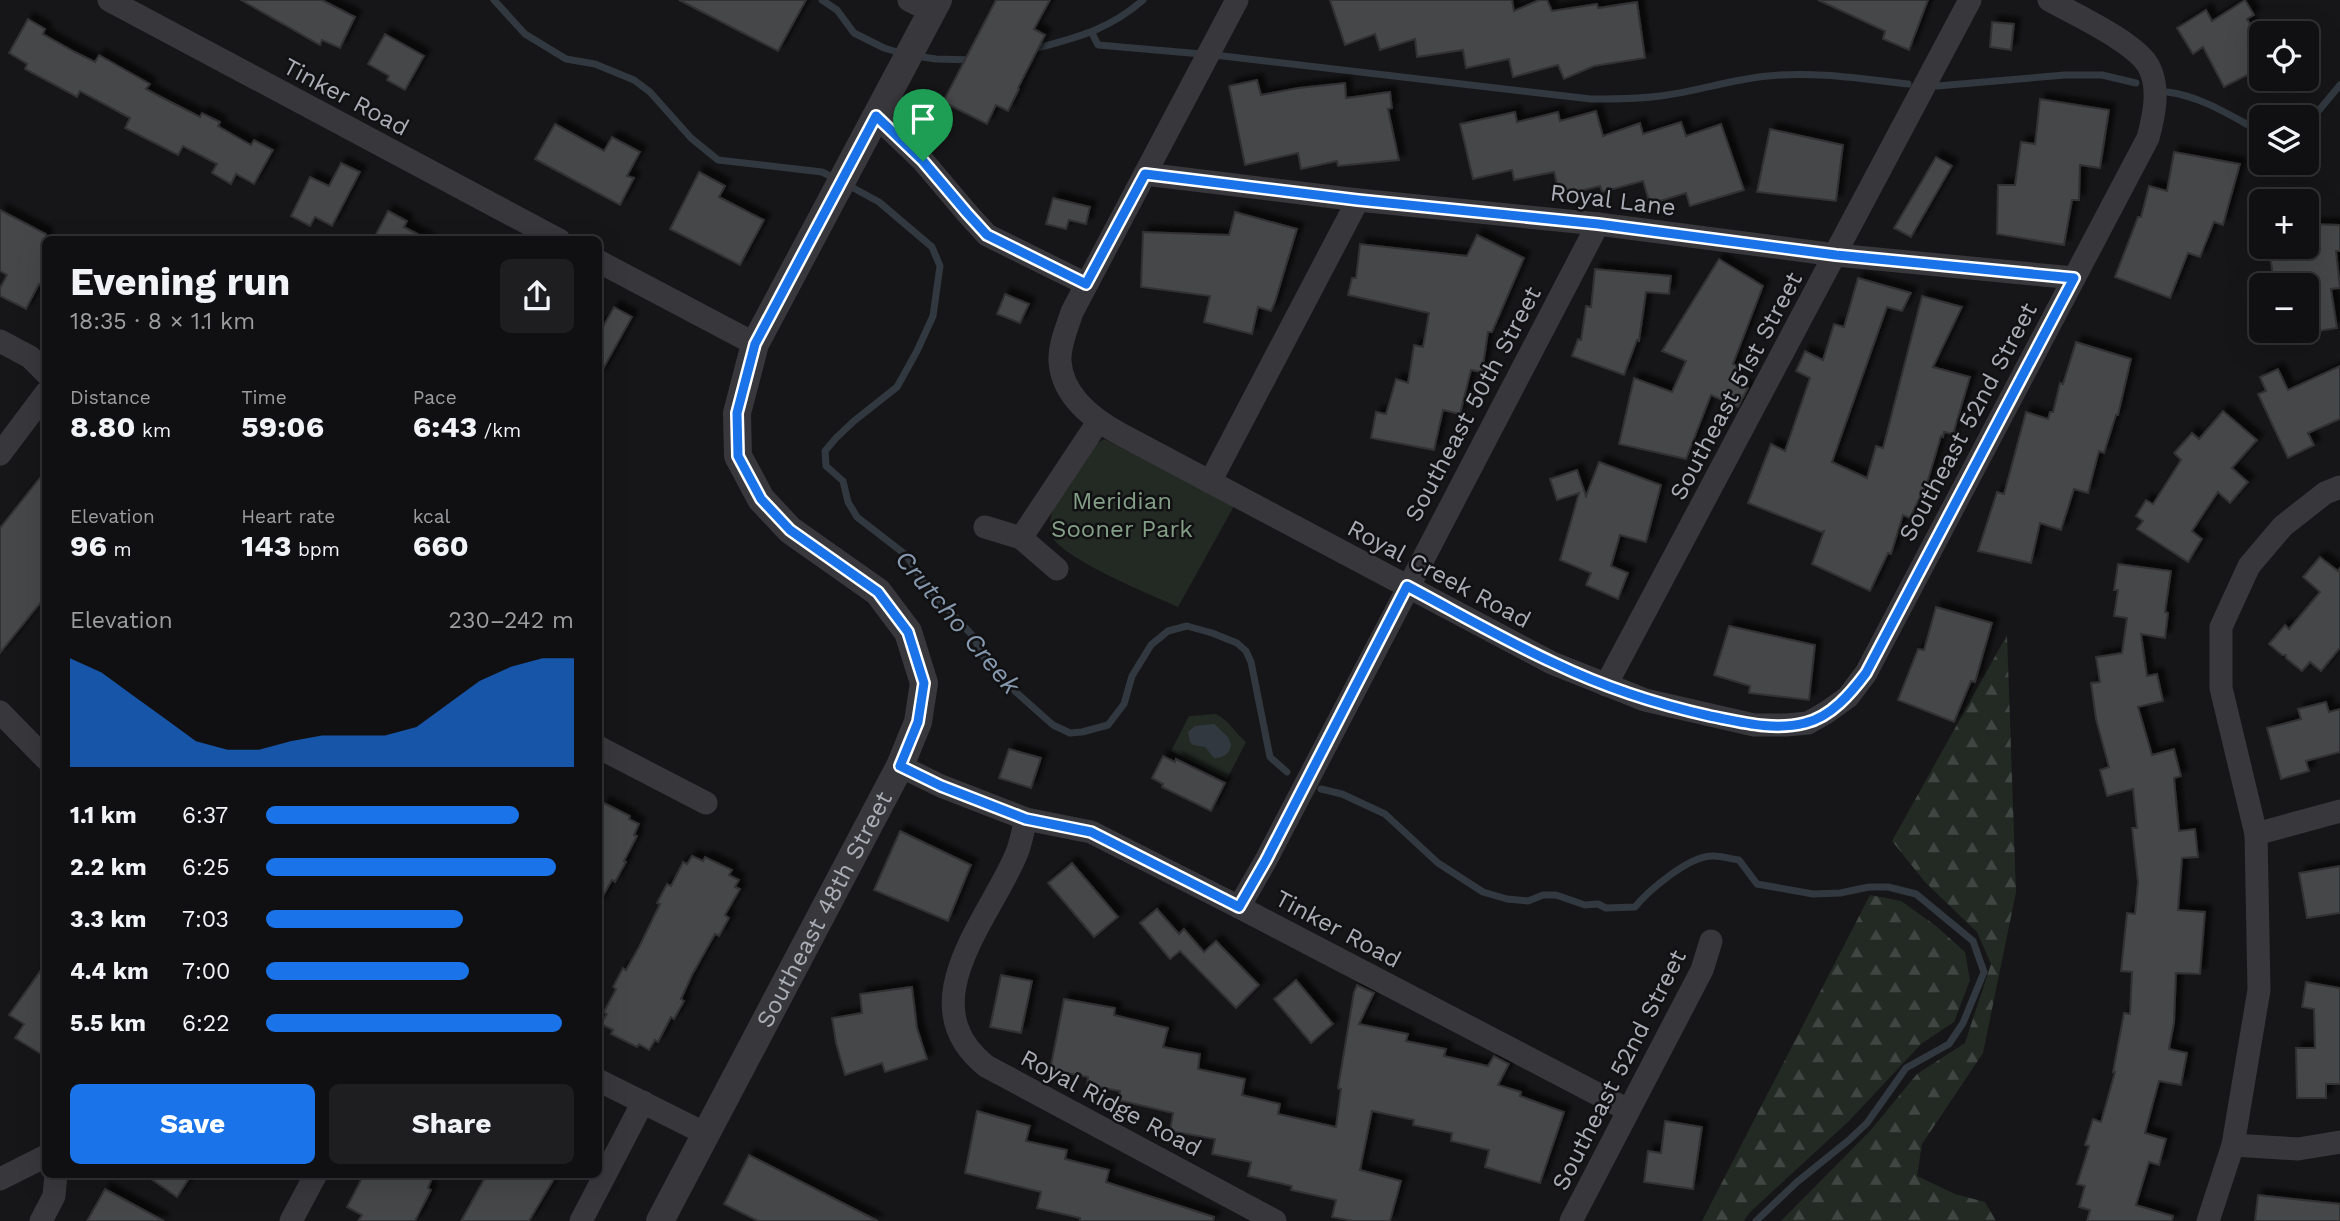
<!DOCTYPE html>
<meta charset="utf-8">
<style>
:root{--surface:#101012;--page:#1e1e20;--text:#f1f3f6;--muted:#9c9d9f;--line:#303032;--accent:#1a73e8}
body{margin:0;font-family:"Work Sans",sans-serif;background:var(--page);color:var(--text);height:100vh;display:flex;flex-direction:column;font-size:26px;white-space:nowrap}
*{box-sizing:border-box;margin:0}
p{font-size:23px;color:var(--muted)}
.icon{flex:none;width:38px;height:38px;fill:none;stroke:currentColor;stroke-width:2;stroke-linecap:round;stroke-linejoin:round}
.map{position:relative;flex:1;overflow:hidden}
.details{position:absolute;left:42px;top:236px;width:560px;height:942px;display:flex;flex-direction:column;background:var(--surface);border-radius:10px;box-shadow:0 7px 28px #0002,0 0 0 2px var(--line)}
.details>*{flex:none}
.buttons{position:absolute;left:2249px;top:21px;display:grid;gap:14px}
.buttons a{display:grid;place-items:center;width:70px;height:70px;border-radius:10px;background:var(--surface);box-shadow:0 7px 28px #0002,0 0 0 2px var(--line);font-size:35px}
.pin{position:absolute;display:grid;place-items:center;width:60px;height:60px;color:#fff;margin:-72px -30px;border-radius:50% 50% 50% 0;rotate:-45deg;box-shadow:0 0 7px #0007}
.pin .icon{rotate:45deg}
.round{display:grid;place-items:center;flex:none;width:74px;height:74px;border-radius:10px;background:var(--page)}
.head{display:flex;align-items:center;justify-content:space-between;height:119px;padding:0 28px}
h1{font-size:38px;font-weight:700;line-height:52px}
.figures{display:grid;grid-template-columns:repeat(3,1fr);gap:10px;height:119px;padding:7px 28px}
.figures div{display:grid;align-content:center}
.figures b{font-size:30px;font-weight:700}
.figures small{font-size:19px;font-weight:400}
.figures p{font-size:19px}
.chart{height:196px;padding:14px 28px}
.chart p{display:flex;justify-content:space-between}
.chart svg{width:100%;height:126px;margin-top:7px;fill:var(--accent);opacity:.7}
.button{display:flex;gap:14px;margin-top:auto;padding:14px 28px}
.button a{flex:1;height:80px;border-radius:10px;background:var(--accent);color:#fff;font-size:28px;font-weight:700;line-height:80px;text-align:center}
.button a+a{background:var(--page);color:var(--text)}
ul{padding:0 28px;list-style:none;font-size:23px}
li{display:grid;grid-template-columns:112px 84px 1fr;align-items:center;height:52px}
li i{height:18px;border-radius:9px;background:var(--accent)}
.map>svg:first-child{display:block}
.forest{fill:url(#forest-firs)}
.park{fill:#232a24}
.water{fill:#31383f}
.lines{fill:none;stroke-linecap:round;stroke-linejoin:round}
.stream{stroke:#31383f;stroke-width:7}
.building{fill:#45464a;stroke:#313033;stroke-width:2;filter:url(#shadow)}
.minor{stroke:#38383c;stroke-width:23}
.tertiary{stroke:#38383c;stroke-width:28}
.route-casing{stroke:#fff;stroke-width:14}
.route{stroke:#1a73e8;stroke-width:9}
.labels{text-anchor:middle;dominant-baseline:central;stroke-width:5;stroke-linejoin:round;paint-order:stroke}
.street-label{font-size:24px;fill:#aaadb6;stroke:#111113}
.park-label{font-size:24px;fill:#839f86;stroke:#111113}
.water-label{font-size:26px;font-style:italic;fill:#8598ad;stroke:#111113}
</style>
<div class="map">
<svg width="2340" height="1221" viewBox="0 0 2340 1221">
<defs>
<pattern id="forest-firs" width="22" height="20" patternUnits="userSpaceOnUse" patternTransform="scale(1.75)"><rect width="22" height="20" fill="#232a24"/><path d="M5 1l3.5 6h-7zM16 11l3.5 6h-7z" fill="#404642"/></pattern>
<filter id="shadow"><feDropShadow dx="6" dy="-6" stdDeviation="2" flood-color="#0009"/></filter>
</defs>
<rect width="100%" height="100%" fill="#161618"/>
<!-- forest -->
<g class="forest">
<path d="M2007,635L2016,892L1983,1053L1922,1144L1917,1176L1955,1194L1985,1202L1996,1221H1781L1870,1131L1917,1074L1965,1043L1991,964L1977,932L1925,882L1892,841Z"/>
<path d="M1870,895L1901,901L1936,926L1965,952L1970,980L1954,1022L1921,1044L1849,1121L1749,1213L1744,1221H1702Z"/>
</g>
<!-- park -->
<g class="park">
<path d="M1104,439L1234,506L1178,607C1150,594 1067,561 1052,537C1050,533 1050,527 1050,522C1054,493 1079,467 1096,444Z"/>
<path d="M1216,714C1230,721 1234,732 1246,742L1227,779L1171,751L1189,716Z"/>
</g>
<!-- water -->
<path class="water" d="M1214,724L1228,737L1231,744C1230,754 1224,758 1214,758L1205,747L1193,745L1190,742L1188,732L1195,726Z"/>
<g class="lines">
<!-- stream -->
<g class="stream">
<path d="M494,0L525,34L566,59L595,64L634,80L650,92L691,138L718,160L822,172L836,179"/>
<path d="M822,0L837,10L854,33L884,48L904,54"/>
<path d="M1092,33L1098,45L1202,54"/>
<path d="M1030,50C1074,38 1108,31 1143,0"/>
<path d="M1214,55L1591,99C1617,99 1642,99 1667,95C1701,90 1734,79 1768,76C1815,71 1862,79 1908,84"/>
<path d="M916,56L936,59L974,60"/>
<path d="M1937,86L2065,75H2102L2136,83"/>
<path d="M2167,92C2201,96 2231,116 2261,132"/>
<path d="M2306,126L2340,85"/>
<path d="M846,184L879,202L932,247L940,266L933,316L917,351L897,387L854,421L836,438L825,451L826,466L843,481L848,502L857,517L906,555L926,586L972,635L985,659L1017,693L1053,725L1070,733L1082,732L1108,725L1124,704L1132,676L1151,645L1168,631L1187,626L1212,633L1237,643L1246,651L1251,662L1270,757L1287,772"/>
<path d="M1321,789L1342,794L1385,814L1438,863L1483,892L1507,899L1528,901L1543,895H1556L1585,905L1598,904L1606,908L1635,907C1649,890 1688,857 1711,856C1720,855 1730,859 1739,860L1757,884L1813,894L1840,893L1869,887H1888L1916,894L1973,941L1984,972L1963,1023L1949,1044L1906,1068L1867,1123L1849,1140L1797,1182L1756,1221"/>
</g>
</g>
<!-- building -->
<g class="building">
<path d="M241,0H322L355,17L340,48L322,40L320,45Z"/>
<path d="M679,0H806L778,51Z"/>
<path d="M996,0H1050L1034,29L1045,35L1018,88L1019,89L1008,111L996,105L987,124L943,102Z"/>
<path d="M1330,0H1512L1514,11L1539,0H1547L1552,11L1597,4L1598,8L1637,2L1645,58L1594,66L1564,79L1558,65L1513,77L1509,59L1466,68L1463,50L1417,57L1415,39L1380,50L1375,34L1345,45Z"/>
<path d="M1818,0H1928L1909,50L1883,39L1885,31Z"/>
<path d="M2245,0L2254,15L2247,19L2261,40V68L2224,87L2203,47L2193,54L2177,28L2206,10L2212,21Z"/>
<path d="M28,19L45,29L43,34L75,52L95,62L99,55L150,84L146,89L163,98L200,117L202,113L220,122L218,126L251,145L254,140L273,150L254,184L236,174L231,184L212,173L217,164L183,146L178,155L125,128L130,118L80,91L77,97L25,69L27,64L9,53Z"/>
<path d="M1992,22L2014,24L2011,50L1990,47Z"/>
<path d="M385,34L424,56L405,90L387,80L389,76L368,64Z"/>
<path d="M1257,80L1261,95L1298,88L1345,83L1346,98L1390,92L1392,108L1388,109L1399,160L1338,166L1337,161L1301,169L1298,153L1245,165L1229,86Z"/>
<path d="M2040,99L2109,110L2100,168L2080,165L2079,200H2072L2064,245L1997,234L1998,185H2015L2021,142L2035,144Z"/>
<path d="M1596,111L1603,136L1640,123L1643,134L1681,122L1686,136L1721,124L1744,190L1690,206L1686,193L1650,204L1643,181L1602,192L1600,186L1560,196L1554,172L1514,180L1512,170L1473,179L1460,124L1515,112L1517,122L1558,112L1560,121Z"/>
<path d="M555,124L604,151L612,137L640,152L627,176L634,178L620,205L535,159Z"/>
<path d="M1770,129L1843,145L1836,201L1757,192Z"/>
<path d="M2174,152L2240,164L2223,225L2214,222L2200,257L2188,253L2170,298L2115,277L2138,217H2141L2149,186L2167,191Z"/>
<path d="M1936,157L1952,166L1911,237L1894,228Z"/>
<path d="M341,163L360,172L332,226L315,217L310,226L291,216L310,177L329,186Z"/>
<path d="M699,172L725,186L719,197L764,220L740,265L670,229Z"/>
<path d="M1053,198L1090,207L1086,224L1069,220L1066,229L1046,224Z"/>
<path d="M0,210L46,234V288L39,284L26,309L0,296V288L7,275L0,271Z"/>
<path d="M388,211L407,221L404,227L429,240H373Z"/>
<path d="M1235,212L1297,229L1275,302L1271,311L1258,307L1252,334L1204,322L1210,296L1141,287L1143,232L1229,235Z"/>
<path d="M2306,224L2340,225V251H2336L2340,288L2331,289L2337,328L2306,333V285H2274L2269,247H2306Z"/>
<path d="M1477,235L1524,258L1492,332H1488L1482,372L1471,370L1460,414L1443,410L1434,450L1371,438L1376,412L1386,414L1396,379L1408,383L1414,345L1423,347L1429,313L1348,295L1352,278H1356L1360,244L1467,256Z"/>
<path d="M1719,259L1763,286L1733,364L1737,366L1731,380L1748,388L1738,407L1711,395L1686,459L1619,444L1634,378L1672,392L1686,361L1662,351Z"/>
<path d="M1595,269L1671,276L1669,294L1646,292L1639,341L1637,340L1624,375L1572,356L1578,339L1581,340L1586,306L1591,307Z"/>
<path d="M1858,278L1911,293L1902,311L1887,307L1832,462L1867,478L1876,446L1883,448L1922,296L1962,307L1933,367L1970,377L1953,434L1944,432L1943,437L1941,436L1928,480L1910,518L1903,515L1891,554L1888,553L1870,591L1812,564L1824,531L1821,532L1748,503L1771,444L1785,451L1810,378L1796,371L1805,351L1823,360L1834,324L1844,327Z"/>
<path d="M1005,294L1029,304L1020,323L997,314Z"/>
<path d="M614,307L632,317L598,378V322L604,325Z"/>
<path d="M2076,342L2131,359L2118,415H2116L2104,453L2099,451L2088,493L2074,489L2061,530L2040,523L2031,563L1978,551L1997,492L2004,494L2026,412L2048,419L2050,412H2053L2060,383L2063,384Z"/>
<path d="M2340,366V419L2308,433L2314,445L2288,458L2258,394L2266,391L2260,377L2278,369L2288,390Z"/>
<path d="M2223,411L2257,440L2232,468L2248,482L2230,503L2218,492L2192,531L2202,539L2188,562L2137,529L2143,521L2136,516L2146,500L2153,504L2181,460L2174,453L2192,433L2199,439Z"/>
<path d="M1599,462L1661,485L1646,542L1620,535L1611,566L1628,573L1618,599L1586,585L1591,573L1560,560L1579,493L1557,500L1550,479L1577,470L1586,496Z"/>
<path d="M46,470V596L0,653V528Z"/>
<path d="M2320,557L2338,571L2340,568V648L2321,671L2310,662L2302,671L2286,658V655H2282L2269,644L2285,625L2289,629L2320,592L2303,577Z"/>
<path d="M2118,564L2171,571L2165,612L2168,613L2165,638L2141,634L2147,676L2157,674L2163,701L2138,707L2152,755L2174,749L2181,776L2174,778L2179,831L2195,829L2198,857L2182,858L2178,910L2205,912L2200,974L2176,973L2174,1023L2169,1049L2187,1053L2181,1085L2159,1081L2145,1133L2166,1139L2159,1165L2149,1162L2136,1205L2173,1216L2172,1221H2087L2090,1210L2079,1207L2085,1186L2077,1184L2089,1146L2085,1145L2093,1119L2101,1122L2115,1072H2113L2124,1013L2130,1014L2132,972L2121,971L2127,913L2135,914L2138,882L2132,828H2137L2133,789L2107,796L2100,770L2109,767L2096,719L2091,683L2100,682L2096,657L2122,653L2127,618L2114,616L2118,590H2114Z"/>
<path d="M1936,607L1992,623L1975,682L1971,681L1954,722L1898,700L1918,649L1924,650Z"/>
<path d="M1729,626L1815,645L1809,700L1749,693L1750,686L1714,675Z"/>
<path d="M2326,702L2329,712L2340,709V752L2306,761L2309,771L2281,779L2267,728L2301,719L2298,709Z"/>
<path d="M1009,749L1041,758L1031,788L999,778Z"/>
<path d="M1163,756L1175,762L1176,759L1225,783L1211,811L1162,787L1163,784L1152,778Z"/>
<path d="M604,803L630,816L629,819L639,824L634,835L637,836L624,861L626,862L615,882L612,880L598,905V813Z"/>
<path d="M900,831L971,865L948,921L874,890Z"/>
<path d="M692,856L703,861L705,857L732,870L729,875L739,880L735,887L740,889L725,915L729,918L719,936L715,934L692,975L681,999L684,1001L674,1019L671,1017L658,1042L655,1040L649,1050L639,1044L637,1047L611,1034L613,1030L601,1024L607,1014L604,1012L616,989L613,987L623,968L626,970L639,947L660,904L657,903L667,884L671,886L683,862L687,864Z"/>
<path d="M1072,863L1118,917L1094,937L1048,883Z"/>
<path d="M2340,866V913L2307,918L2299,873Z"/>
<path d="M1157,909L1179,934L1184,929L1204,952L1216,941L1259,985L1236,1008L1180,951L1170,959L1140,923Z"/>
<path d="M46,963V1057L15,1038L24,1024L9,1015Z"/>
<path d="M1001,975L1032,981L1021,1033L990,1027Z"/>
<path d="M1296,980L1333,1024L1311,1043L1274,999Z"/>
<path d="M2306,982L2340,988V1084H2326V1098H2297L2296,1048H2315L2314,1009L2302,1007Z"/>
<path d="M1357,985L1374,993L1359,1024L1408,1034L1406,1041L1446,1049L1444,1056L1488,1066L1494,1056L1509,1064L1498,1085L1521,1092L1520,1096L1564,1112L1540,1183L1485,1167L1489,1150L1451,1141L1452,1133L1413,1125L1414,1120L1372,1111L1360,1170L1401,1181L1390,1221H1353L1332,1217L1336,1200L1291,1190L1292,1186L1248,1176L1251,1162L1212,1154L1215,1139L1170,1131L1173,1113L1118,1100L1120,1091L1087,1085L1088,1077L1050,1070L1064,999L1115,1008L1114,1015L1168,1028L1163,1047L1200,1054L1198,1069L1245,1079L1242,1095L1280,1104L1278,1114L1336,1127L1341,1089L1338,1088L1354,992Z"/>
<path d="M912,987L917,1028L927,1059L885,1072L882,1063L845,1075L836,1043L832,1018L862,1013L860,994Z"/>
<path d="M977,1111L1030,1126L1026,1141L1067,1150L1065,1159L1109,1170L1106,1182L1214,1217L1213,1221H1080V1218L1037,1208L1041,1192L965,1173Z"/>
<path d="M1665,1121L1702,1127L1693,1189L1644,1182L1648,1151L1661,1153Z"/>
<path d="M749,1155L878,1221H758L724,1204Z"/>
<path d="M144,1174H192L177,1197Z"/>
<path d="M364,1174H434L428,1188L431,1190L415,1221H358L362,1215L347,1207Z"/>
<path d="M487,1174H557L529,1221H461Z"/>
<path d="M105,1189L164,1221H87Z"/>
<path d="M2258,1195L2340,1204V1221H2255Z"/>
</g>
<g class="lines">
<!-- minor -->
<g class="minor">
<path d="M109,0L559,240"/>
<path d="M909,0L932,12"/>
<path d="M1237,0L1072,312C1067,328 1059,345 1060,361C1062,397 1094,420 1122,435L1552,663L1645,700L1754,725H1786L1808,723L1827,712L1848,697L1866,673L2148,138C2154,116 2160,88 2149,67C2137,43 2074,14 2049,0"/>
<path d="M876,116L923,161L967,213L987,235L1086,284"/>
<path d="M1145,174L1358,200L1598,224L1836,255L2074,278"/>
<path d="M598,261L755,344"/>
<path d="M0,341L30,357L46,373"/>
<path d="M0,454L46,393"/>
<path d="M1210,482L1358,200"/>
<path d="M985,527L1021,538L1057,569"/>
<path d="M1021,538L1098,422"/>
<path d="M1606,685L1970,0"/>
<path d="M0,712L46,759"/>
<path d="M598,747L706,803"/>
<path d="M900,766L941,786L1026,819L1091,832L1239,907L1628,1110"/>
<path d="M1026,819C1023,830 1021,844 1016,855C988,921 909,1004 986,1066L1275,1221"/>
<path d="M2256,834L2340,811"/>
<path d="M1239,907L1266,860L1598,224"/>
<path d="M598,1080L706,1134"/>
<path d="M2233,1145L2298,1149L2340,1142"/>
<path d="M0,1179L46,1156"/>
<path d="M41,1221L54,1196L56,1174"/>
<path d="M291,1221L316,1174"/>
<path d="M581,1221L643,1102"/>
<path d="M1571,1221L1702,970L1711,941"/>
<path d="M2208,1221L2233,1145L2259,990L2256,834L2221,688V627L2249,566L2283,526L2325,493L2340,487"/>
</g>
<!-- tertiary -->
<path class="tertiary" id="s1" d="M660,1221L900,766L918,722L924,683L908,632L878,592L790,530L761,499L738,456L737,413L755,344L938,0"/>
</g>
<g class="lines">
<!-- route casing -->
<g class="route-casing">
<path id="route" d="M876,116L923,161L967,213L987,235L1086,284L1145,174L1358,200L1598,224L1836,255L2074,278L1866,673C1851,693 1831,717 1805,723C1774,731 1741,722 1710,716C1656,704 1604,687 1554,663C1504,640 1456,612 1407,586L1266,860L1239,907L1091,832L1026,819L941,786L900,766L918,722L924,683L908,632L878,592L790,530L761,499L738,456L737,413L755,344Z"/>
</g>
<!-- route -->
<use href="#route" class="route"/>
</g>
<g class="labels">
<!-- street labels -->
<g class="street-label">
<text transform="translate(346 97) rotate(28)">Tinker Road</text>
<text transform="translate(1613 200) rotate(7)">Royal Lane</text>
<text transform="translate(1736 386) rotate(-62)">Southeast 51st Street</text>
<text transform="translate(1473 404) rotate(-62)">Southeast 50th Street</text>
<text transform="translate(1968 422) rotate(-62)">Southeast 52nd Street</text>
<text transform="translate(1439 574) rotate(28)">Royal Creek Road</text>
<text stroke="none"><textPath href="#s1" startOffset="352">Southeast 48th Street</textPath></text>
<text transform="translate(1338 929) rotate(28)">Tinker Road</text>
<text transform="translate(1619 1070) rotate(-63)">Southeast 52nd Street</text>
<text transform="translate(1111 1103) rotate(28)">Royal Ridge Road</text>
</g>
<!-- park labels -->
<g class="park-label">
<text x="1122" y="501">Meridian<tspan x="1122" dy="28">Sooner Park</tspan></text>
</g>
<!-- water labels -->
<g class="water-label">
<text transform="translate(958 622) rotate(50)">Crutcho Creek</text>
</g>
</g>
</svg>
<div class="buttons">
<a><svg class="icon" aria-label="locate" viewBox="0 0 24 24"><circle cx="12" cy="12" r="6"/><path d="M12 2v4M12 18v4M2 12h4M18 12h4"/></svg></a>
<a><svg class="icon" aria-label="layers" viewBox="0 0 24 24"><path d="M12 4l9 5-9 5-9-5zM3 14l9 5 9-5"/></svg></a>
<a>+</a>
<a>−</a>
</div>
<div class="pin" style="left:923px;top:161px;background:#1e9e55"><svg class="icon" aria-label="arrive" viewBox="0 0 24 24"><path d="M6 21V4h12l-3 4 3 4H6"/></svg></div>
<section class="details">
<div class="head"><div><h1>Evening run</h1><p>18:35 · 8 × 1.1 km</p></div><a class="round"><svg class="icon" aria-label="share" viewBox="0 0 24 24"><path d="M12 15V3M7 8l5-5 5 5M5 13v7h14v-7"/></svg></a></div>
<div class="figures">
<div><p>Distance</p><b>8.80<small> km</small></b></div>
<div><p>Time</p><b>59:06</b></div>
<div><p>Pace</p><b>6:43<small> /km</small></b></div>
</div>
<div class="figures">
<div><p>Elevation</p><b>96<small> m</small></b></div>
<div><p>Heart rate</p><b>143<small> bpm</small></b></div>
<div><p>kcal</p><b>660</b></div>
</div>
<div class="chart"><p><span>Elevation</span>230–242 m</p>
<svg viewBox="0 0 160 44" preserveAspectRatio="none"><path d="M0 44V6L10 11L20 19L30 27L40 35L50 38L60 38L70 35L80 33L90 33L100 33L110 30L120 22L130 14L140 9L150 6L160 6V44z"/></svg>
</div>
<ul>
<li><b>1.1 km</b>6:37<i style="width:82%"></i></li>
<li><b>2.2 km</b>6:25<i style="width:94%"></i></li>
<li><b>3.3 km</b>7:03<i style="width:64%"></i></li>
<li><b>4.4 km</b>7:00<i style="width:66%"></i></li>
<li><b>5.5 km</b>6:22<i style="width:96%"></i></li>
</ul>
<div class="button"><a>Save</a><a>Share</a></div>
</section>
</div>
